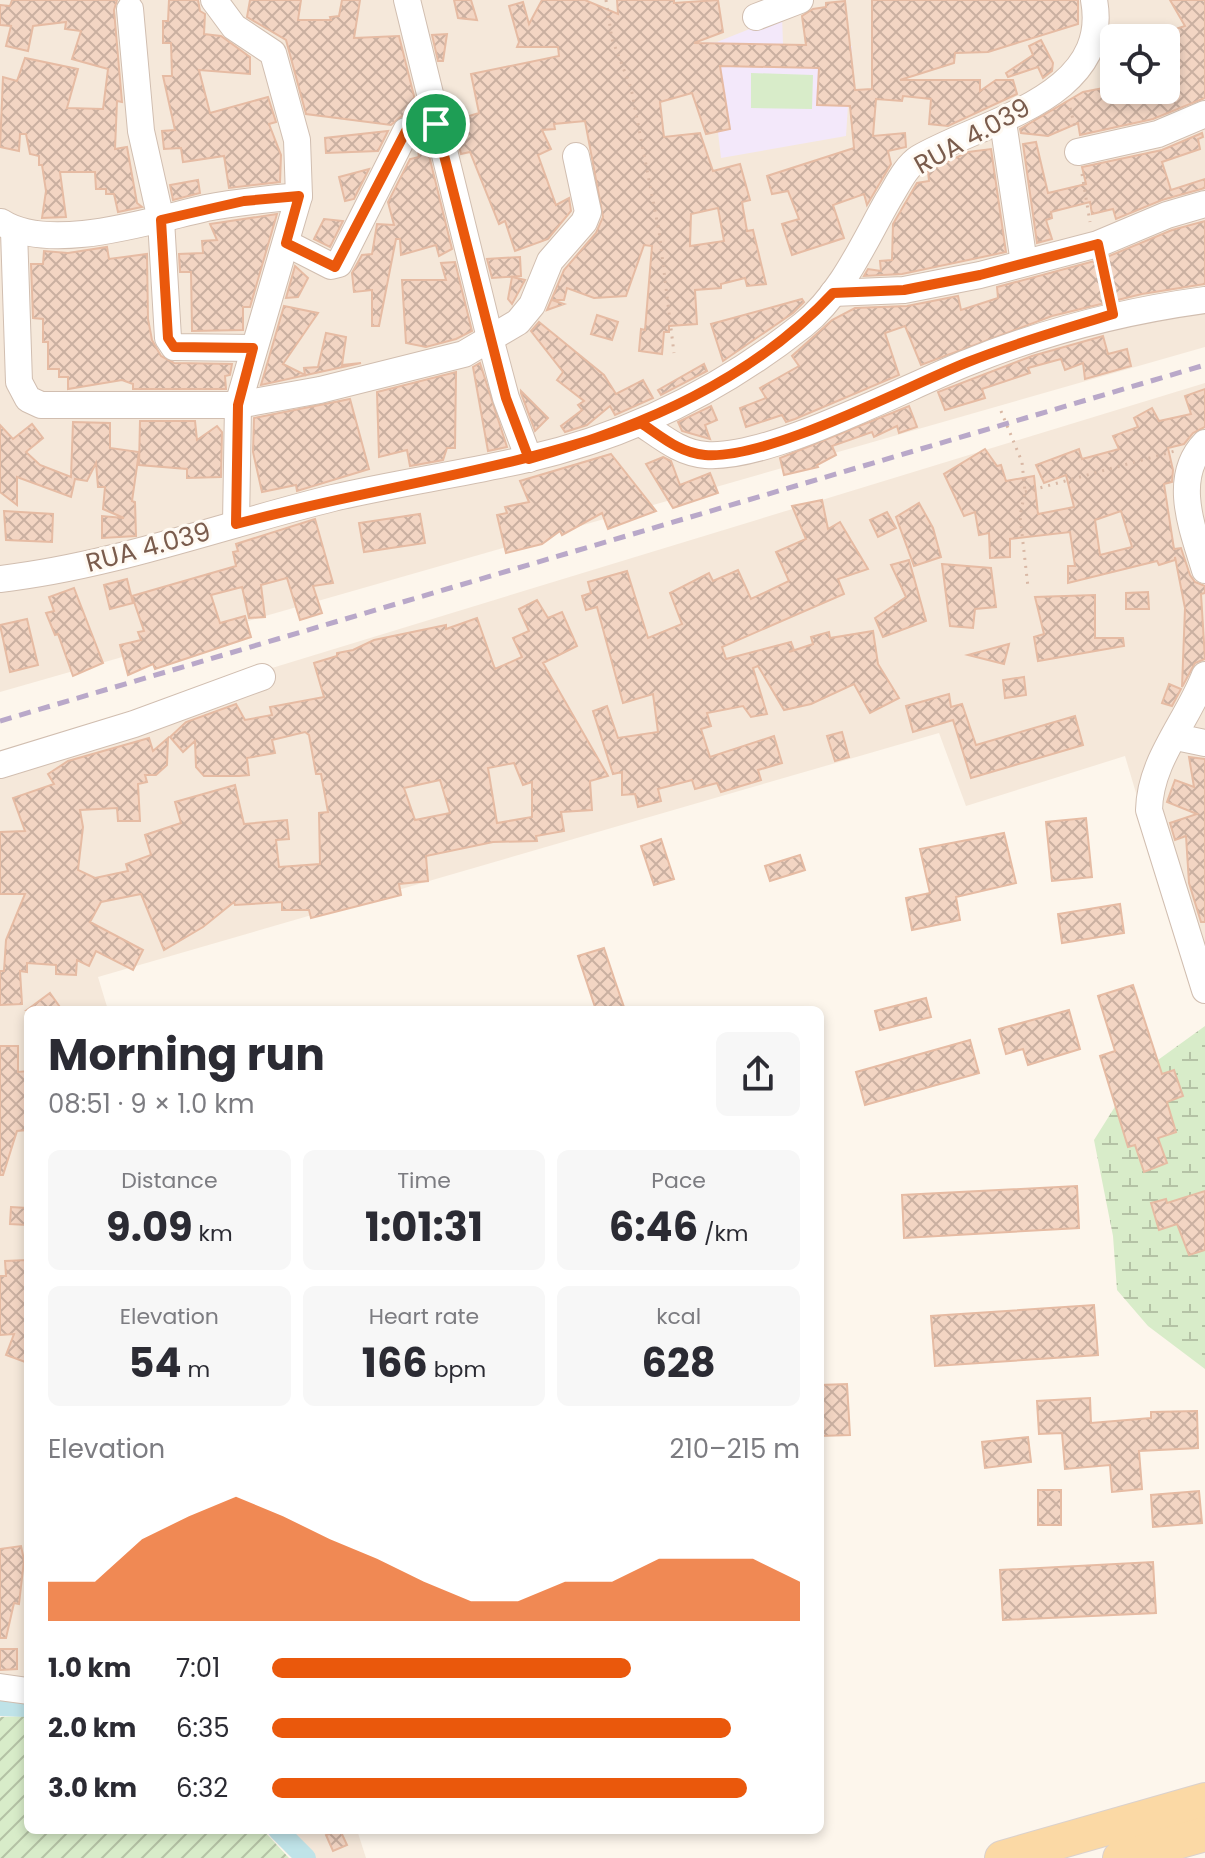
<!DOCTYPE html>
<meta charset="utf-8">
<style>
:root{--surface:#fff;--page:#f7f7f7;--text:#2b2b33;--muted:#7c7c81;--accent:#ea580c}
body{margin:0;font-family:Poppins,sans-serif;background:var(--page);color:var(--text);height:100vh;display:flex;flex-direction:column;font-size:30px;white-space:nowrap}
*{box-sizing:border-box;margin:0}
p{font-size:26px;color:var(--muted)}
.icon{flex:none;width:44px;height:44px;fill:none;stroke:currentColor;stroke-width:2;stroke-linecap:round;stroke-linejoin:round}
.map{position:relative;flex:1;overflow:hidden}
.sheet{position:absolute;left:24px;top:1006px;width:800px;height:828px;display:flex;flex-direction:column;background:var(--surface);border-radius:12px;box-shadow:0 4px 12px #0003}
.sheet>*{flex:none}
.controls{position:absolute;left:1100px;top:24px;display:grid;gap:16px}
.controls a{display:grid;place-items:center;width:80px;height:80px;border-radius:12px;background:var(--surface);box-shadow:0 4px 12px #0003;font-size:40px}
.pin{position:absolute;display:grid;place-items:center;width:68px;height:68px;color:#fff;margin:-34px;border:4px solid #fff;border-radius:50%;box-shadow:0 2px 8px #0007}
.round{display:grid;place-items:center;flex:none;width:84px;height:84px;border-radius:12px;background:var(--page)}
.head{display:flex;align-items:center;justify-content:space-between;height:136px;padding:0 24px}
h1{font-size:44px;font-weight:700;line-height:60px}
.stats{display:grid;grid-template-columns:repeat(3,1fr);gap:12px;height:136px;padding:8px 24px}
.stats div{display:grid;align-content:center;border-radius:12px;background:var(--page);text-align:center}
.stats b{font-size:40px;font-weight:700}
.stats small{font-size:22px;font-weight:400}
.stats p{font-size:22px}
.chart{height:224px;padding:16px 24px}
.chart p{display:flex;justify-content:space-between}
.chart svg{width:100%;height:144px;margin-top:8px;fill:var(--accent);opacity:.7}
ul{padding:0 24px;list-style:none;font-size:26px}
li{display:grid;grid-template-columns:128px 96px 1fr;align-items:center;height:60px}
li i{height:20px;border-radius:10px;background:var(--accent)}
.map>svg:first-child{display:block}
.residential{fill:#f5e8da;fill-rule:evenodd}
.education{fill:#f3e8fa}
.grass{fill:#d8ecc9}
.wetland{fill:url(#wetland-marsh)}
.garden{fill:url(#garden-furrows)}
.lines{fill:none;stroke-linecap:round;stroke-linejoin:round}
.canal{stroke:#bfe3e8;stroke-width:20}
.building{fill:url(#building-cross-hatch);stroke:#e6bba3;stroke-width:2;fill-rule:evenodd}
.minor-casing{stroke:#d1beb0;stroke-width:28}
.major-casing{stroke:#dad1cd;stroke-width:36}
.path{stroke:#d9b8a5;stroke-width:3;stroke-dasharray:2 6;stroke-linecap:butt}
.minor{stroke:#fff;stroke-width:26}
.major{stroke:#fbd9a5;stroke-width:34}
.rail{stroke:#b9a8c9;stroke-width:5;stroke-dasharray:12 8;stroke-linecap:butt}
.route-casing{stroke:#fff;stroke-width:16}
.route{stroke:#ea580c;stroke-width:10}
.labels{text-anchor:middle;dominant-baseline:central;stroke-width:6;stroke-linejoin:round;paint-order:stroke}
.street-label{font-size:26px;fill:#7a5c4d;stroke:#fffaf3}
</style>
<div class="map">
<svg width="1205" height="1858" viewBox="0 0 1205 1858">
<defs>
<pattern id="wetland-marsh" width="20" height="14" patternUnits="userSpaceOnUse" patternTransform="scale(2)"><rect width="20" height="14" fill="#d8ecc9"/><path d="M1 5h8M5 5V1M11 12h8M15 12V8" fill="none" stroke="#b4c2a5"/></pattern>
<pattern id="garden-furrows" width="10" height="10" patternUnits="userSpaceOnUse" patternTransform="scale(2)"><rect width="10" height="10" fill="#d8ecc9"/><path d="M-1 1l2-2M0 10L10 0M9 11l2-2" fill="none" stroke="#b4c2a5"/></pattern>
<pattern id="building-cross-hatch" width="8" height="8" patternUnits="userSpaceOnUse" patternTransform="scale(2)"><rect width="8" height="8" fill="#f3d5c3"/><path d="M0 0l8 8M0 8l8-8" fill="none" stroke="#cab0a1"/></pattern>
</defs>
<rect width="100%" height="100%" fill="#fdf6ec"/>
<!-- residential -->
<g class="residential">
<path d="M0,0H1205V347L0,692ZM1114,38H1166V90H1114Z"/>
<path d="M1205,383V961L1188,968L1125,756L966,806L939,733L98,977L108,1010H28V1701L0,1698V751Z"/>
<path d="M287,1830H357L366,1858H313Z"/>
</g>
<!-- education -->
<path class="education" d="M782,16L783,44L852,46L846,136L721,158L718,132H713L697,43L717,42Z"/>
<!-- grass -->
<path class="grass" d="M751,73L813,75L812,109L751,108Z"/>
<!-- wetland -->
<path class="wetland" d="M1205,1026V1369L1148,1326L1117,1290L1113,1236L1094,1140L1133,1078Z"/>
<!-- garden -->
<path class="garden" d="M28,1716V1830H263L289,1858H0V1717Z"/>
<g class="lines">
<!-- canal -->
<g class="canal">
<path d="M0,1706L28,1707"/>
<path d="M278,1830L306,1858"/>
</g>
</g>
<!-- building -->
<g class="building">
<path d="M12,0H117L114,10L122,102L117,101L115,149L127,147L137,203L142,207L118,212L114,194H106V189H96L95,172H60L66,217L42,218L46,191L42,165H39V156L30,154L26,134H20L19,151L0,147L3,77L17,81L25,58L78,69L67,108L103,109L108,69L72,59L81,31L65,29L66,22L33,26L28,51L6,46L11,26L0,25V5L10,6Z"/>
<path d="M169,0H198L200,11L205,14L204,34L221,36L250,57V74L199,70L210,113L268,97L276,122L269,124L281,155L280,182L229,188L224,156L183,162L181,148L164,149L162,131L175,130L163,76H172L171,43H163V21H168Z"/>
<path d="M250,0H301L298,20H331L330,17L339,16L342,0H360L354,38L399,36L418,112L402,116L391,125L306,114L286,40L247,17Z"/>
<path d="M454,0H471L477,20L458,18Z"/>
<path d="M542,0H585L618,14L617,0H674V3L718,0L723,32L694,43L806,45L802,16L813,9L826,7V3L845,1L855,90L872,89V0H1078V24L988,52L955,53L954,63L900,80H980V91L996,80H1013L1017,94L948,126L929,124L931,99L903,96L902,101L876,99L873,136L905,133L906,147L888,151L891,164L867,205L864,194L833,205L844,238L792,255L782,224L799,219L788,191L772,194L767,176L854,148L850,106L817,105L819,68L720,66L730,129L706,134L692,93L660,102L664,137L700,133L713,171L740,164L750,200L742,202L747,231L753,230L766,284L747,286L745,278L721,284V288L695,290L697,324L669,326V332H664L662,354L639,351L641,329L645,330L652,246L644,245L626,296L594,298L567,288L564,300H552L564,304L547,310L564,270L596,233L603,217L585,121L554,124L555,129L542,130L551,149L538,155L556,205L569,198L571,211L548,239L515,251L505,221L499,224L470,152L461,154L453,121L479,113L471,74L559,56L558,47H517L519,42L509,6L523,2L529,24ZM718,208L724,241L690,246L691,214Z"/>
<path d="M1170,0H1205V98L1153,119L1080,135L1078,123L1048,136L1021,133L1020,129L1083,92L1114,86V90H1166V32L1185,26Z"/>
<path d="M447,34L443,61H438L432,35Z"/>
<path d="M1041,40L1053,63L1052,71L1043,78L1038,67L1008,77L1006,73L1033,55L1029,46Z"/>
<path d="M388,131L378,151L326,153L325,138Z"/>
<path d="M1202,133L1203,137L1198,139L1200,149L1162,162L1171,190L1205,179V188L1162,200L1116,219L1113,209L1092,214L1090,202L1051,212L1052,218L1046,220L1052,239L1037,243L1023,144L1036,142L1048,193L1086,184L1082,167L1162,150Z"/>
<path d="M426,143L452,249L439,256L436,245L401,255L400,239H396L379,326H372V290L354,292L352,273L362,255L372,254L377,224L394,225L388,202L410,159L419,157L417,145Z"/>
<path d="M991,149L1006,252L902,274L864,276L868,269L881,271L880,261L892,260L893,224L917,183L929,181L928,171L968,152Z"/>
<path d="M369,169L354,199L345,201L339,177Z"/>
<path d="M198,180L200,193L173,200L170,185Z"/>
<path d="M277,214L250,307H243V330L192,331L191,272H180L179,254L203,253L202,241L217,240L210,224Z"/>
<path d="M324,219L343,221L330,247L314,239Z"/>
<path d="M1205,221V284L1142,294L1052,316L921,365L905,326L885,333L899,375L795,419L786,422L782,415L746,427L740,408L766,398L760,388L799,366L792,356L832,320L855,308L907,306L958,296L961,310L998,298L997,287L1102,259L1172,230Z"/>
<path d="M107,247L109,259L147,254L148,319L152,340L161,356L174,363L232,364L230,375L225,376L226,389H133V384L122,380L68,389V377H59V369H48V342H43V319L33,318L31,264H43L44,251L68,253Z"/>
<path d="M520,257L521,276L492,278L487,259Z"/>
<path d="M455,262L472,331L456,339L426,347L406,343L402,280H446L441,263Z"/>
<path d="M295,266L308,278L298,297L286,298Z"/>
<path d="M512,277L525,280L512,304L508,299Z"/>
<path d="M802,299L804,302L793,313L723,361L711,324Z"/>
<path d="M284,306L318,313L283,364L305,375L304,368L318,367L326,333L346,337L342,365L361,363L261,385Z"/>
<path d="M597,315L618,322L612,340L591,334Z"/>
<path d="M539,322L604,375L616,394L643,380L653,398L615,415L610,406L587,425L565,432L561,426L582,410L578,405L584,401L557,380L563,372L531,331Z"/>
<path d="M1103,336L1108,354L1127,349L1131,366L1085,379L1083,363L1065,370L1061,359L1028,368L1030,373L982,389L985,398L945,410L938,392L1032,356Z"/>
<path d="M480,363L507,447L488,451L473,367Z"/>
<path d="M704,364L707,371L661,395L658,390Z"/>
<path d="M456,372L455,448H447L443,460L410,466L407,450L379,457L377,392Z"/>
<path d="M1205,389V427L1193,433L1184,444L1168,448L1173,470L1172,482L1164,484L1174,549L1181,548L1190,575L1195,582L1205,586V593L1201,594L1205,659L1195,663L1182,687L1185,608L1175,557V560L1159,565L1157,561L1068,583V566H1075L1070,532L1010,539V557L990,558L989,533L979,535L975,512L964,516L944,474L985,449L997,466L1001,465L1006,481L1034,476L1038,514L1074,507L1066,475L1044,483L1036,465L1079,449L1082,459L1119,449L1113,436L1138,427L1134,418L1152,408L1159,421L1191,414L1185,396ZM1121,511L1132,547L1100,555L1095,520Z"/>
<path d="M521,391L548,418L535,431L521,393Z"/>
<path d="M350,399L369,469L297,491L296,485L262,492L253,452L254,418Z"/>
<path d="M711,406L717,420L705,425L710,439L682,431L678,422Z"/>
<path d="M909,406L917,427L899,433L897,426L874,437L872,432L832,446L836,455L817,465L818,467L784,475L780,458Z"/>
<path d="M140,421H195L197,440L217,426L222,432L221,477L187,478V469L139,465Z"/>
<path d="M73,422L110,423V448L139,452L132,501L135,502L136,536L102,538V516L124,518L103,509L105,487H98L96,463L87,481L75,479L71,497L17,477V505L0,492V425L13,439L32,424L43,438L26,452L40,465L71,477Z"/>
<path d="M611,454L656,511L608,529L602,513L562,535L560,531L542,544L506,553L497,515L507,513L505,507L529,502L520,481Z"/>
<path d="M663,457L671,461L680,485L710,473L718,493L673,508L646,464Z"/>
<path d="M822,500L828,529L840,522L868,569L838,579L844,594L722,647L726,659L791,642L794,650L789,652L813,644L811,637L829,632L830,638L873,631L878,664L899,698L870,713L854,684L811,704L784,710L758,666L753,668L767,714L751,717L743,706L707,713L711,726L701,729L710,757L774,736L782,763L758,770L761,780L721,792L717,783L695,789L692,780L658,789L661,801L638,807L635,794L622,795V772L613,774L593,711L607,706L618,738L658,732L653,694L623,703L597,607L586,610L582,596L591,593L588,582L627,571L648,638L682,624L670,593L709,573L713,581L738,570L751,599L789,581L776,552L806,539L792,506Z"/>
<path d="M919,503L933,528L941,557L914,566L896,517Z"/>
<path d="M4,511L53,514L52,542L6,540Z"/>
<path d="M887,512L896,528L878,537L870,520Z"/>
<path d="M420,514L425,543L364,552L359,523Z"/>
<path d="M315,519L333,583L313,586L322,613L300,620L287,578L261,585L265,617L249,618L242,587L211,595L220,623L245,616L251,637L155,669L153,664L128,675L120,645L141,640L138,632L144,631L132,596L236,566L233,552L238,551L236,544Z"/>
<path d="M909,560L926,621L883,637L875,618L906,597L891,565Z"/>
<path d="M942,564L991,568L996,607L975,609L973,628L950,626Z"/>
<path d="M127,579L133,603L110,609L104,585Z"/>
<path d="M74,588L103,663L73,676L58,634L55,635L46,613L54,611L49,597Z"/>
<path d="M1148,592L1149,609H1126V593Z"/>
<path d="M1095,595V638H1123L1124,646L1038,661L1034,637L1044,634L1035,597Z"/>
<path d="M537,600L548,618L562,612L577,646L543,663L608,776L590,781L592,810L561,812L564,831L536,836L537,841L493,842L426,856L428,881L399,884L401,895L311,918L309,910H282V902L235,905L234,902L203,927L164,950L141,894L101,902L90,922L143,950L133,970L96,951L89,966L77,960L76,975L56,974V965L27,963V972L20,971L22,1004L0,1005V971H4L6,940L25,894H0V832L25,831L13,798L54,784L48,774L68,761L149,738L153,751L168,738L167,765L156,775H145L147,782L138,784L140,821H118L117,808L80,810L83,827L78,870L95,878L128,871L126,864L151,855L145,835L181,823L175,802L235,785L244,824L287,820L289,839L276,840L279,867L320,864L319,813L328,812L321,774H316L309,735L305,732L272,740L275,753L247,758L249,775L239,776H204L196,767L195,741L183,752L170,737L186,722L236,704L245,720L272,715L270,707L324,697L314,663L337,656V653L353,650L374,640L446,625V629L477,618L495,669L522,657L513,638L529,631L519,609ZM514,763L523,785L532,782V817L497,823L488,768ZM440,780L450,813L415,820L404,788Z"/>
<path d="M27,619L38,665L10,672L0,625Z"/>
<path d="M1009,644L1004,664L968,655Z"/>
<path d="M1024,677L1026,695L1005,698L1003,680Z"/>
<path d="M1169,684L1181,689L1172,706L1162,703Z"/>
<path d="M949,694L951,707L962,704L976,745L1075,716L1083,745L971,778L953,720L913,732L906,706Z"/>
<path d="M842,732L849,757L835,761L827,736Z"/>
<path d="M1189,757L1205,759V922H1201L1189,883L1186,836L1175,840L1170,823L1197,814L1167,802L1175,780L1194,787Z"/>
<path d="M1086,818L1092,877L1052,881L1046,822Z"/>
<path d="M1004,833L1016,883L956,897L960,920L912,930L906,898L930,893L920,849Z"/>
<path d="M661,839L674,879L654,885L641,846Z"/>
<path d="M800,855L805,870L770,881L765,866Z"/>
<path d="M1120,904L1124,933L1062,943L1058,914Z"/>
<path d="M604,948L615,981L625,1010H596L578,956Z"/>
<path d="M1133,985L1162,1074L1174,1070L1183,1096L1167,1102L1176,1132L1158,1138L1167,1163L1144,1172L1135,1145L1128,1147L1100,1056L1115,1051L1098,996Z"/>
<path d="M50,993L62,1010H27Z"/>
<path d="M926,998L931,1017L880,1030L875,1011Z"/>
<path d="M1069,1010L1080,1049L1028,1065L1023,1049L1006,1054L999,1029Z"/>
<path d="M970,1040L979,1073L865,1105L856,1072Z"/>
<path d="M0,1046H18V1072L28,1071L27,1130L17,1131L3,1175H0Z"/>
<path d="M1077,1186L1079,1228L904,1238L902,1195Z"/>
<path d="M1205,1191V1250L1189,1255L1177,1224L1159,1230L1151,1203L1166,1199L1167,1203Z"/>
<path d="M11,1207L27,1208V1225L10,1224Z"/>
<path d="M28,1260V1363L6,1355L14,1334L0,1335V1276H6L5,1261Z"/>
<path d="M1094,1305L1098,1355L935,1366L931,1316Z"/>
<path d="M847,1384L850,1435L820,1436V1385Z"/>
<path d="M1090,1398L1091,1423L1151,1418V1412L1197,1411L1198,1448L1139,1451L1142,1489L1112,1492L1110,1465L1065,1469L1062,1433L1039,1434L1037,1401Z"/>
<path d="M1028,1437L1031,1462L985,1468L982,1442Z"/>
<rect x="1038" y="1490" width="23" height="35"/>
<path d="M1199,1491L1202,1523L1153,1527L1151,1495Z"/>
<path d="M21,1546L24,1560L19,1604L14,1603L6,1638H0V1549Z"/>
<path d="M1153,1562L1156,1613L1003,1620L1000,1570Z"/>
<path d="M0,1649H17V1669L0,1670Z"/>
<path d="M340,1830L347,1845L333,1851L326,1835Z"/>
</g>
<g class="lines">
<!-- minor casing -->
<g class="minor-casing">
<g id="minor">
<path d="M214,0L234,27L273,53L297,140L299,196L238,405L236,524"/>
<path d="M407,0L490,338L506,398L529,459"/>
<path d="M130,9L141,131L161,220L168,338L174,347L253,348"/>
<path d="M756,17L800,0"/>
<path d="M1003,122L1024,263"/>
<path d="M1078,152L1158,134L1205,114"/>
<path d="M1,222C50,254 152,220 206,208C237,202 268,199 299,196"/>
<path d="M14,231L19,382L28,399L41,405H238L320,390L464,354L518,322L532,305L550,261L584,222L588,212L576,156"/>
<path d="M286,243L331,266L339,264L406,131L436,124"/>
<path d="M833,293L904,290L980,275L1098,244L1167,215L1205,204"/>
<path d="M641,423C662,437 680,453 706,455C770,460 905,387 969,362C1046,331 1124,311 1205,300"/>
<path d="M1205,443C1171,478 1193,530 1205,570"/>
<path d="M0,579C113,566 223,525 333,498C397,483 463,474 527,459C628,436 722,389 803,325C842,294 864,242 888,200C897,186 905,167 919,158C982,121 1112,98 1094,0"/>
<path d="M1205,675C1187,722 1150,760 1149,810L1205,990"/>
<path d="M1176,737L1205,743"/>
<path d="M0,765L134,724L262,677"/>
<path d="M0,1687L28,1691"/>
</g>
</g>
<!-- major casing -->
<g class="major-casing">
<g id="major">
<path d="M1002,1858L1205,1800"/>
<path d="M1120,1858L1205,1834"/>
</g>
</g>
<!-- path -->
<g class="path">
<path d="M606,0L612,39L631,88L659,231L674,353"/>
<path d="M1070,108L1076,131"/>
<path d="M1082,174L1090,222"/>
<path d="M1102,267L1108,295"/>
<path d="M1001,411L1022,462L1025,492L1020,516L1028,587"/>
<path d="M1025,492L1175,451"/>
</g>
<!-- minor -->
<use href="#minor" class="minor"/>
<!-- major -->
<use href="#major" class="major"/>
<!-- rail -->
<path class="rail" d="M0,721L1205,365"/>
</g>
<g class="lines">
<!-- route casing -->
<g class="route-casing">
<path id="route" d="M436,124L406,131L335,267L286,243L299,196L244,201L161,220L168,338L174,347L253,348L238,405L236,524C370,488 510,471 641,423C662,437 680,453 705,455C769,460 905,387 968,362C1015,343 1065,329 1113,314L1098,244L980,275L904,290L833,293C752,380 642,427 529,459L506,398L436,124"/>
</g>
<!-- route -->
<use href="#route" class="route"/>
</g>
<g class="labels">
<!-- street labels -->
<g class="street-label">
<text transform="translate(972 136) rotate(-29)">RUA 4.039</text>
<text transform="translate(148 547) rotate(-15)">RUA 4.039</text>
</g>
</g>
</svg>
<div class="controls">
<a><svg class="icon" aria-label="locate" viewBox="0 0 24 24"><circle cx="12" cy="12" r="6"/><path d="M12 2v4M12 18v4M2 12h4M18 12h4"/></svg></a>
</div>
<div class="pin" style="left:436px;top:124px;background:#1e9e55"><svg class="icon" aria-label="arrive" viewBox="0 0 24 24"><path d="M6 21V4h12l-3 4 3 4H6"/></svg></div>
<section class="sheet">
<div class="head"><div><h1>Morning run</h1><p>08:51 · 9 × 1.0 km</p></div><a class="round"><svg class="icon" aria-label="share" viewBox="0 0 24 24"><path d="M12 15V3M7 8l5-5 5 5M5 13v7h14v-7"/></svg></a></div>
<div class="stats">
<div><p>Distance</p><b>9.09<small> km</small></b></div>
<div><p>Time</p><b>1:01:31</b></div>
<div><p>Pace</p><b>6:46<small> /km</small></b></div>
</div>
<div class="stats">
<div><p>Elevation</p><b>54<small> m</small></b></div>
<div><p>Heart rate</p><b>166<small> bpm</small></b></div>
<div><p>kcal</p><b>628</b></div>
</div>
<div class="chart"><p><span>Elevation</span>210–215 m</p>
<svg viewBox="0 0 160 44" preserveAspectRatio="none"><path d="M0 44V32L10 32L20 19L30 12L40 6L50 12L60 19L70 25L80 32L90 38L100 38L110 32L120 32L130 25L140 25L150 25L160 32V44z"/></svg>
</div>
<ul>
<li><b>1.0 km</b>7:01<i style="width:68%"></i></li>
<li><b>2.0 km</b>6:35<i style="width:87%"></i></li>
<li><b>3.0 km</b>6:32<i style="width:90%"></i></li>
</ul>
</section>
</div>
